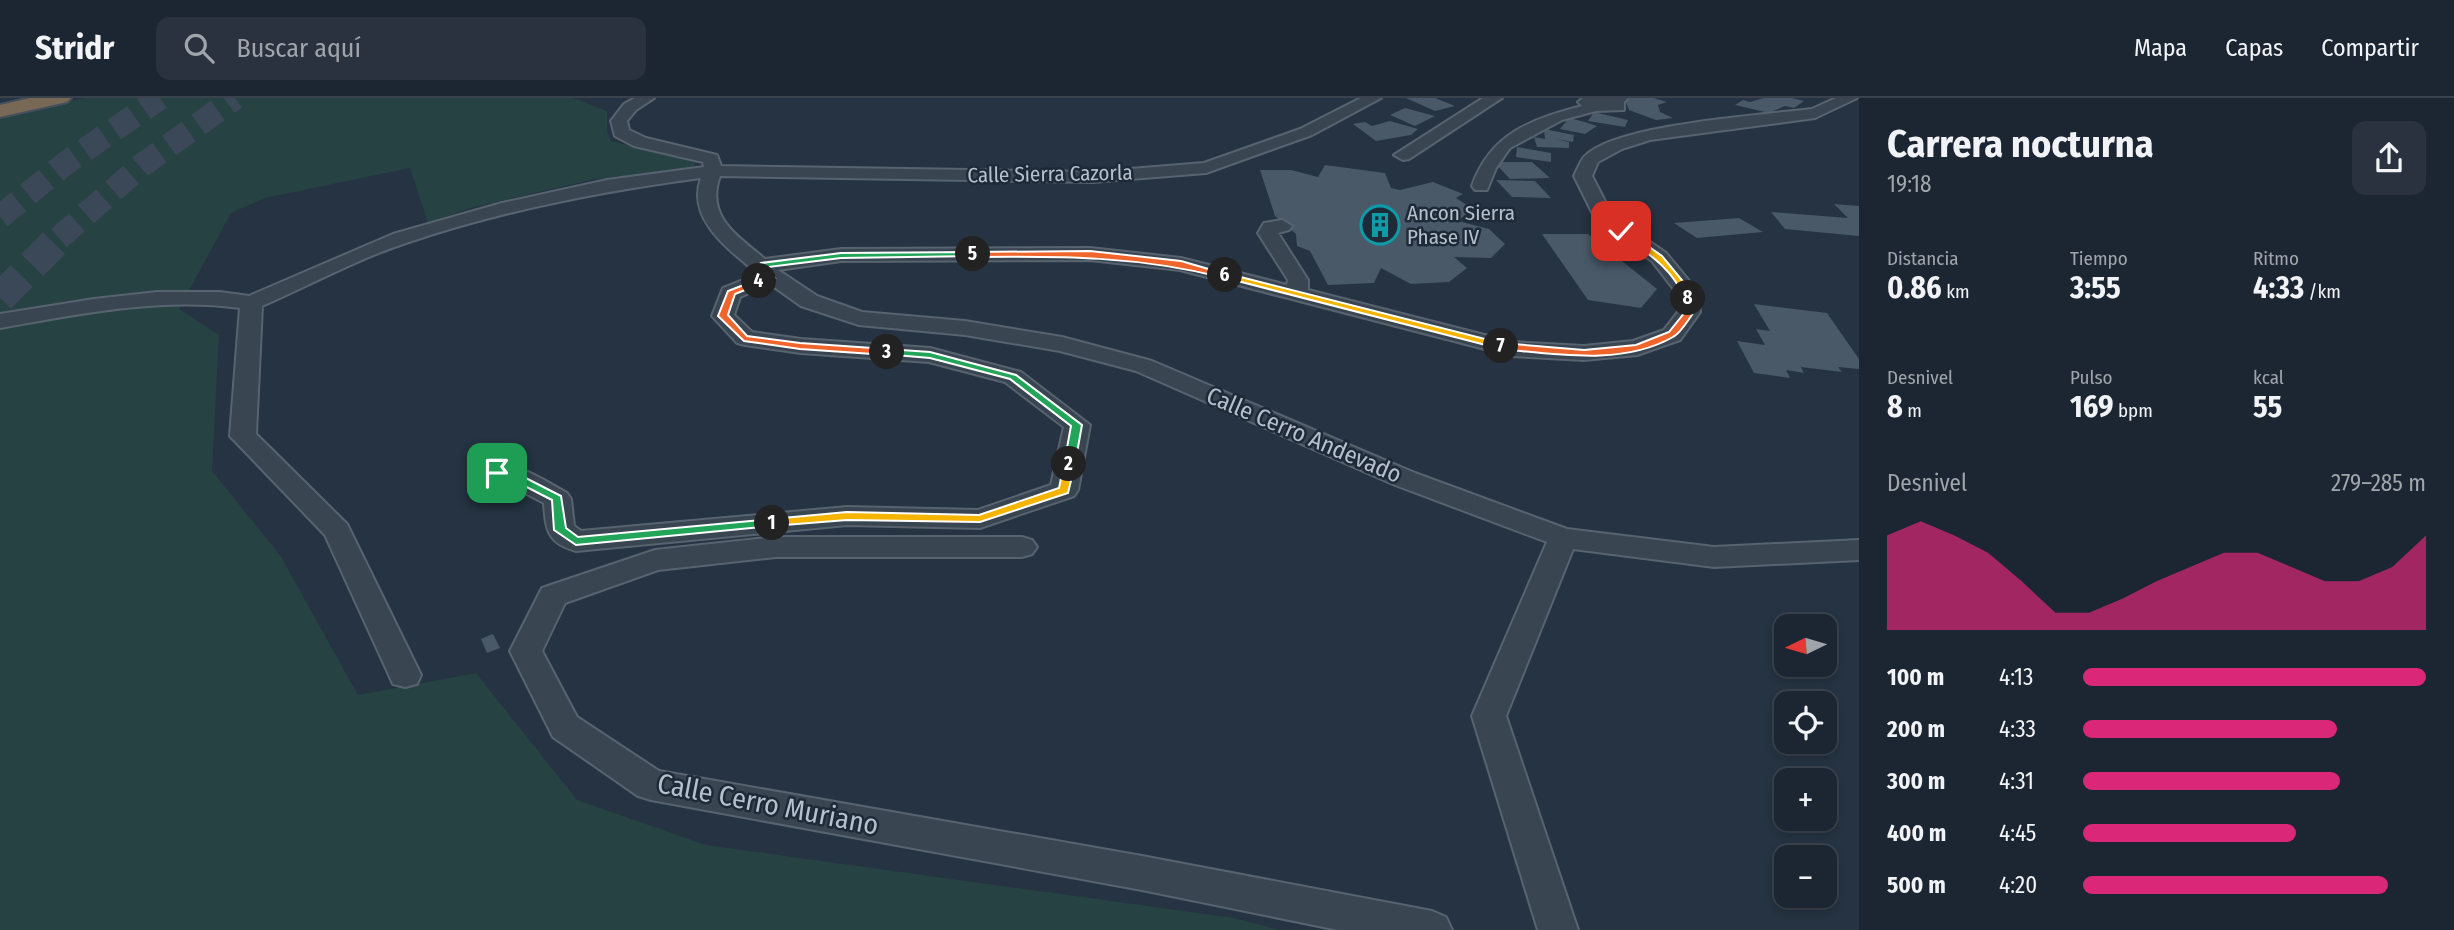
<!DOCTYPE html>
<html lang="es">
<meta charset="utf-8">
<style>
:root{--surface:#1c2632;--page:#29323e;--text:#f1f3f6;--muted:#a0a5ac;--line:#3a434d;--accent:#db2777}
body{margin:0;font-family:"Fira Sans Condensed",sans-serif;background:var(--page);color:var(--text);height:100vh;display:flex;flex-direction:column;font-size:26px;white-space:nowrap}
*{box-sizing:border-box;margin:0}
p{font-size:23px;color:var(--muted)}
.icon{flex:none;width:38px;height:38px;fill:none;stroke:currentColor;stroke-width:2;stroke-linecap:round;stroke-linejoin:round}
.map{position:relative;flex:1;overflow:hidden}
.details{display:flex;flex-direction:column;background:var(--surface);width:595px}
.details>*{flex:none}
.needle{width:46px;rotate:265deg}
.buttons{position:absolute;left:1774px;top:516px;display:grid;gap:14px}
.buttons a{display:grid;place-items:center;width:63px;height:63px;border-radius:14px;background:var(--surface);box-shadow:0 4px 10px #0003,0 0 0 2px var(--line);font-size:35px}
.pin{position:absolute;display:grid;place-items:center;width:60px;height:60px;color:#fff;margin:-30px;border-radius:14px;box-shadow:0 4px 10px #0006}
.km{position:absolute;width:35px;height:35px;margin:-18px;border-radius:50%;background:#222;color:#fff;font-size:19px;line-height:35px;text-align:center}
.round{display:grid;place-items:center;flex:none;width:74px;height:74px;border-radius:14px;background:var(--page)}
.overview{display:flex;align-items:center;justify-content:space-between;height:119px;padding:0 28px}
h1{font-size:38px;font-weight:700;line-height:52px}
.metrics{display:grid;grid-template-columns:repeat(3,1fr);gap:10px;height:119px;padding:7px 28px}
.metrics div{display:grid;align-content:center}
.metrics b{font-size:30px;font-weight:700}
.metrics small{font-size:19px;font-weight:400}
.metrics p{font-size:19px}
.chart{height:196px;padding:14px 28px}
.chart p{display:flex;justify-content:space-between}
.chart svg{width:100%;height:126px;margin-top:7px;fill:var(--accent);opacity:.7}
ul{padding:0 28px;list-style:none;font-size:23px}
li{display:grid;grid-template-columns:112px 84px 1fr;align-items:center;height:52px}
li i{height:18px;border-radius:9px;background:var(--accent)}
header{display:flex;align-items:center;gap:42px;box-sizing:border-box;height:98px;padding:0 35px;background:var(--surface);border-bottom:2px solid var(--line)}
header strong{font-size:33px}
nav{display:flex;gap:38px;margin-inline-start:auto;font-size:24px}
.search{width:490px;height:63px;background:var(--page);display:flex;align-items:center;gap:18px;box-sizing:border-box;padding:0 24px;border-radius:14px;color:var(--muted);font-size:26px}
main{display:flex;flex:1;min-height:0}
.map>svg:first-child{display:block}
.green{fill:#274243}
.building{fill:#495968}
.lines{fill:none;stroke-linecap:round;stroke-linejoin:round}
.highway-tunnel-far1{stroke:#3b4857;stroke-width:24;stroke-dasharray:24 12;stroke-linecap:butt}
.highway-tunnel{stroke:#3b4857;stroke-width:31;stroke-dasharray:31 15;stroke-linecap:butt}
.minor-casing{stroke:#57636f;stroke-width:4}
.highway-casing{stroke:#44505c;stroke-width:4}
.minor{fill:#3a4552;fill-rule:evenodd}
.highway{fill:#786856;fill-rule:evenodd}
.split-1{fill:#22a559;stroke:#fff;stroke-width:2}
.split-2{fill:#f5b400;stroke:#fff;stroke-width:2}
.split-3{fill:#22a559;stroke:#fff;stroke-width:2}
.split-4{fill:#f0652b;stroke:#fff;stroke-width:2}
.split-5{fill:#22a559;stroke:#fff;stroke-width:2}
.split-6{fill:#f0652b;stroke:#fff;stroke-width:2}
.split-7{fill:#f5b400;stroke:#fff;stroke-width:2}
.split-8{fill:#f0652b;stroke:#fff;stroke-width:2}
.split-9{fill:#f5b400;stroke:#fff;stroke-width:2}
.labels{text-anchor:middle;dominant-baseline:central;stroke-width:5;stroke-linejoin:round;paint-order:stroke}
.far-street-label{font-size:21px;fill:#b6c0cc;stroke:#1e2a37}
.far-poi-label{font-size:21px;fill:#b6c0cc;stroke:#1e2a37;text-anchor:start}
.street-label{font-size:24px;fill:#b6c0cc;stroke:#1e2a37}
.near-street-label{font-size:28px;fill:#b6c0cc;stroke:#1e2a37}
</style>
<header>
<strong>Stridr</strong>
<div class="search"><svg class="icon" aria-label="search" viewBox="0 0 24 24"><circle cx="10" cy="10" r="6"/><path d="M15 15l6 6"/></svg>Buscar aquí</div>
<nav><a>Mapa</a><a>Capas</a><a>Compartir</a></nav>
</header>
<main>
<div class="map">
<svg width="1859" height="832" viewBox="0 0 1859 832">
<rect width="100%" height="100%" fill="#253342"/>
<!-- green -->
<path class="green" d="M84,0H573L607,13V33L611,43L695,64L694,71L595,81L474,109L428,125L410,70L265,100L231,115L179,211L219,237L212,373L280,457L358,597L476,575L577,702L706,747L1234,820L1280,832H0V18Z"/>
<!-- building -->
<g class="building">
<path d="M1406,0H1435L1455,8L1435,13Z"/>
<path d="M1630,0H1654L1667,4L1658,7L1660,14L1673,20L1656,22L1629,12L1625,2Z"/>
<path d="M1764,0H1792L1804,3L1794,10L1785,8L1769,15L1735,7L1743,2L1750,4Z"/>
<path d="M1405,10L1435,18L1415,28L1390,17Z"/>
<path d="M1594,14L1628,22L1625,29L1588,23Z"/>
<path d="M1569,20L1585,24L1597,28L1585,36L1560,31Z"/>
<path d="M1390,23L1418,31L1411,37L1376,43L1353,26L1365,24L1372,28Z"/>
<path d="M1544,31L1574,37L1573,44L1556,41L1569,44V50L1537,49L1534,39L1545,41Z"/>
<path d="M1517,49L1551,55V64L1516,59Z"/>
<path d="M1494,64H1532L1550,80L1510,81Z"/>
<path d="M1325,67L1385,75L1391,90L1400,92L1433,84L1463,96L1456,100L1473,111L1458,123L1489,131L1505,146L1491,160L1454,159L1467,170L1449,184L1411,186L1381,170L1374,185L1328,187L1310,153L1297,148L1296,136L1275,118L1260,72H1291L1318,79Z"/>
<path d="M1496,82L1535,83L1551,100L1512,99Z"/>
<path d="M1834,106L1859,108V138L1785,131L1771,114L1848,120Z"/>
<path d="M1739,120L1763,134L1697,140L1674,125Z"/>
<path d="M1542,136H1588L1657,191L1641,210L1588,202Z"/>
<path d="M1754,206L1827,215L1859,261V271L1838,269L1842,274L1801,269L1804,275L1786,272L1790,280L1754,275L1737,243L1765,247L1756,231L1770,233Z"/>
<path d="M493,536L500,550L487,555L481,541Z"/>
</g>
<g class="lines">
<!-- highway-tunnel-far1 -->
<g class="highway-tunnel-far1">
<path d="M0,119L66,65L160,0"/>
<path d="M59,140L141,68L235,0"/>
</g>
<!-- highway-tunnel -->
<path class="highway-tunnel" d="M0,200L61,138"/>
<!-- minor casing -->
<g class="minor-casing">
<g id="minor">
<path d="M635,0H654L636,12L627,23L629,32L646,40L717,57L721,68L1093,74L1204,65L1300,31L1361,0H1381L1312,37L1206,75L1093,84L720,78C705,119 738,138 765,161L841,151L1090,150L1181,160L1287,187L1288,182L1258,135L1264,125L1282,122L1292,128L1289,132L1278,135L1308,182V192L1512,244L1584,248L1633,243L1664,232L1678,214L1676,194L1652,163L1614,137L1593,116L1574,78C1577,72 1580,64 1584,59C1614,26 1764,17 1812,11L1836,0H1857L1815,20L1650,42L1622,51L1598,64L1592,78L1608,109L1628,129L1666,155L1694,189L1698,193L1700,214L1680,242L1637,257L1584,262L1512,258L1180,172L1090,162L841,163L778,172L817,198L862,214L965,223L1062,239L1152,263L1415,375L1567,431L1714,449L1859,442V462L1714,469L1573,451L1506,618L1578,832H1538L1472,618L1547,444L1395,387L1136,273L1060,253L965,237L859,227L801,208L770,186L740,199L734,217L752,234L801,241L930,250L1021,274L1090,327L1078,392L1074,398L980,430L847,427L576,453C547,445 546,432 544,405L506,385L488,381L484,375L488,369C516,362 543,382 567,395L571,401L574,428L581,433L847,409L978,412L1051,387L1064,329L1005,284L929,264L801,255L745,247L737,245L712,218L723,190L758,176C730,152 686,122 701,80C602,93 504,112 409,144C359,160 310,187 262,208L256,336L347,426L421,577L417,586L405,589L393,586L389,577L325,437L230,338L240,210C159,199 79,216 0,230V216L94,201L157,194H220L249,198L393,136L502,105L607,82L704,69L703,64L634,48L615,38L611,23L624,6Z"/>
<path d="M1483,0H1502L1409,61L1403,62L1394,57Z"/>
<path d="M1583,0H1628L1624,4V12L1596,13L1562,22L1510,50L1496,70L1487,92H1475L1472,88C1490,36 1531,21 1582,8L1578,4Z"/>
<path d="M776,439H1022L1032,442L1037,449L1032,456L1022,459H776L658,472L565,505L542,553L577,619L659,673L1142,758L1432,813L1446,819L1452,832H1338L1142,792L651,702L638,698L553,639L510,553L542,490L655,452Z"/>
</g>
</g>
<!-- highway casing -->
<g class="highway-casing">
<path id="highway" d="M30,0H71L67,4L0,19V7Z"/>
</g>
<!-- minor -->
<use href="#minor" class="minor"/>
<!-- highway -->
<use href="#highway" class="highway"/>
</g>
<!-- split-1 -->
<path class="split-1" d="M497,372L518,376L561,398L566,430L578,439L772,421L777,425L772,428L576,447L554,432L552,402L511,381L493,378V373Z"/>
<!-- split-2 -->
<path class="split-2" d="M1069,363L1075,366L1068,395L980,424L847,422L772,428L766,425L772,421L847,414L979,417L1059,390L1064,366Z"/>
<!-- split-3 -->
<path class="split-3" d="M887,251L930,254L1016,277L1082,327L1075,366L1069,369L1064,366L1071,328L1010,281L930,260L884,256L883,254Z"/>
<!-- split-4 -->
<path class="split-4" d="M759,181L762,185L735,196L728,217L747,238L800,245L887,251L892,254L887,257L800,251L744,243L718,218L728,193Z"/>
<!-- split-5 -->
<path class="split-5" d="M973,154L976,158L841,160L768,169L775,180L759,186L755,183L766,177L757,168L761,165L841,155Z"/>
<!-- split-6 -->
<path class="split-6" d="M1090,153L1181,163L1229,177L1225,180C1139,158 1061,158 973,159L969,156L973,154Z"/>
<!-- split-7 -->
<path class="split-7" d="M1225,175L1505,246L1506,248L1501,251L1222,179Z"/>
<!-- split-8 -->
<path class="split-8" d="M1684,198L1692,200L1694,214C1688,222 1681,235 1673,239C1622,268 1556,256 1501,251L1497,248L1501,245L1584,252L1636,247L1669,234L1685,214Z"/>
<!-- split-9 -->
<path class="split-9" d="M1618,131H1624L1662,158L1691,193V201H1684C1675,171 1643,152 1618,134Z"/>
<!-- icons -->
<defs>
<g id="building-ring" transform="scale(2.0125)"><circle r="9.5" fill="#1e2a37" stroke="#0f9aa8" stroke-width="1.5"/><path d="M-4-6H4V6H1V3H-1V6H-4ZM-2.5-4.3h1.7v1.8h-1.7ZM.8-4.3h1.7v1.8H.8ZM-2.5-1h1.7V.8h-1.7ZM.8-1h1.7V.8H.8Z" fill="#0f9aa8"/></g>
</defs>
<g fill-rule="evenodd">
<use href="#building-ring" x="1380" y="127"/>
</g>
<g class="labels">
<!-- far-street labels -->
<g class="far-street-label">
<text transform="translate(1050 76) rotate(-1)">Calle Sierra Cazorla</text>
</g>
<!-- far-poi labels -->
<g class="far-poi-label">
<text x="1407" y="115">Ancon Sierra<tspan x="1407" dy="24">Phase IV</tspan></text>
</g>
<!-- street labels -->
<g class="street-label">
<text transform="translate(1304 337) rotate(23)">Calle Cerro Andevado</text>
</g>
<!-- near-street labels -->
<g class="near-street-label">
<text transform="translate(768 706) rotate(11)">Calle Cerro Muriano</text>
</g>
</g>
</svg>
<div class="buttons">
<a><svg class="needle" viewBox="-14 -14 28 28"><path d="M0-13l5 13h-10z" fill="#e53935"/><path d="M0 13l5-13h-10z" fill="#a0a5ac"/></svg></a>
<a><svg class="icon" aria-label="locate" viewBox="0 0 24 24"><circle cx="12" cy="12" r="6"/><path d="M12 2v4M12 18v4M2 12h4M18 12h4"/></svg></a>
<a>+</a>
<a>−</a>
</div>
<div class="pin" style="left:497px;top:375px;background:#1e9e55"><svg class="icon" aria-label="arrive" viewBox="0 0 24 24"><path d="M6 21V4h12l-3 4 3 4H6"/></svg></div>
<div class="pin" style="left:1621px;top:133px;background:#d93025"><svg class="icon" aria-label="check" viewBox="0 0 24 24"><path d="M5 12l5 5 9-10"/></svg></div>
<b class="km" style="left:772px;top:425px">1</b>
<b class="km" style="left:1069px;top:366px">2</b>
<b class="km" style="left:887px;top:254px">3</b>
<b class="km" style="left:759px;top:183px">4</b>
<b class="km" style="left:973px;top:156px">5</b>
<b class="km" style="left:1225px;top:177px">6</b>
<b class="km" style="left:1501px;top:248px">7</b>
<b class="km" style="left:1688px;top:200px">8</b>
</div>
<section class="details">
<div class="overview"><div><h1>Carrera nocturna</h1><p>19:18</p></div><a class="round"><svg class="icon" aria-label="share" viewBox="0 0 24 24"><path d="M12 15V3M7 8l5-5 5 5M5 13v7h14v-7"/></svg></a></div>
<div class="metrics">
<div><p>Distancia</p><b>0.86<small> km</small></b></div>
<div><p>Tiempo</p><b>3:55</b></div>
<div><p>Ritmo</p><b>4:33<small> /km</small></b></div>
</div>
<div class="metrics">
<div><p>Desnivel</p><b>8<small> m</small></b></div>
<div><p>Pulso</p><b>169<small> bpm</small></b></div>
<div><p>kcal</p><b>55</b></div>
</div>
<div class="chart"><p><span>Desnivel</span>279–285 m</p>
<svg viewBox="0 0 160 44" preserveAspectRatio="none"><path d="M0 44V11L10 6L20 11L30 17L40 27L50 38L60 38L70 33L80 27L90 22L100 17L110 17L120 22L130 27L140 27L150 22L160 11V44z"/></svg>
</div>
<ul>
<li><b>100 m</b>4:13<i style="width:100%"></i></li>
<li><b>200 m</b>4:33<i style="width:74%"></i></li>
<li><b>300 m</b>4:31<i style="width:75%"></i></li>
<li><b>400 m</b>4:45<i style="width:62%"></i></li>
<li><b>500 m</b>4:20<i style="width:89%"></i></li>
</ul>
</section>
</main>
